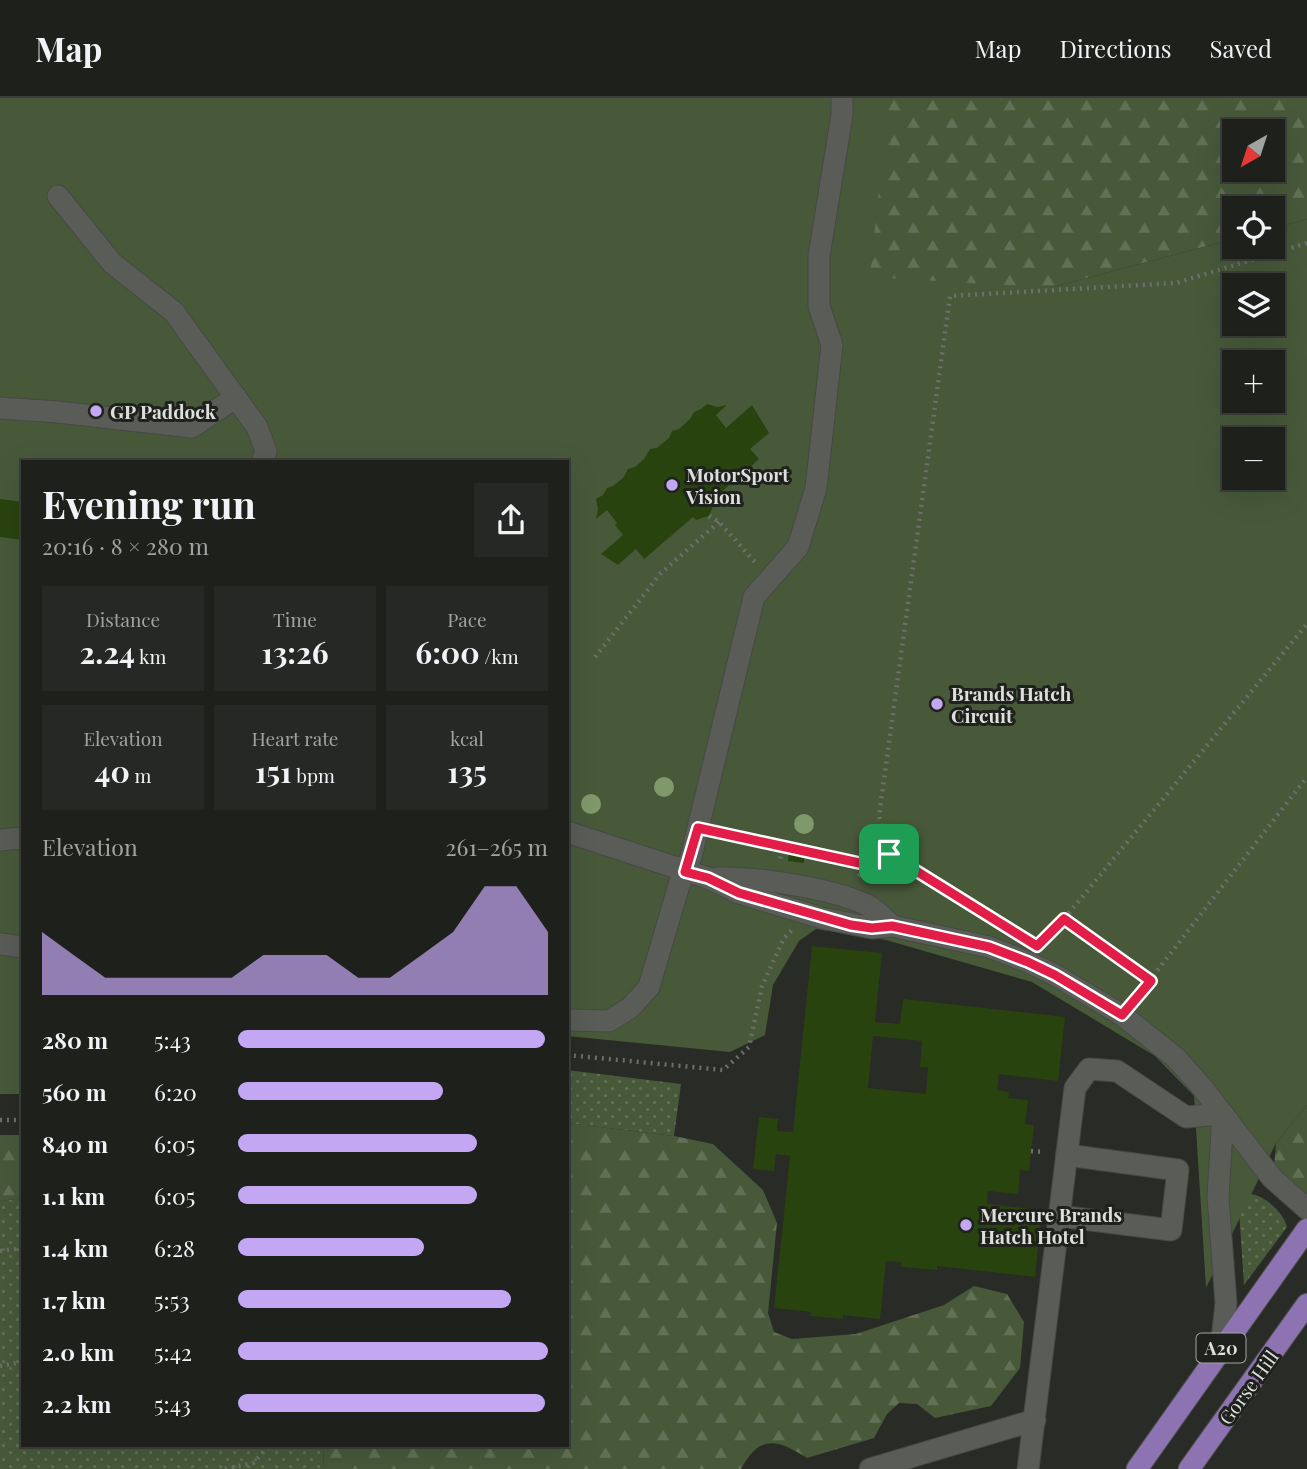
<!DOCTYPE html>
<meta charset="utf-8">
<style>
:root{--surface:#1e201c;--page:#262825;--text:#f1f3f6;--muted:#a1a3a3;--line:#3c3e3b;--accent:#c3a7f2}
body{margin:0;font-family:"Playfair Display",serif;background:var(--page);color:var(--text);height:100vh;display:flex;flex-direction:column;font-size:26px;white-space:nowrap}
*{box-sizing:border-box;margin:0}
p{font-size:23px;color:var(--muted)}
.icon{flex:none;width:38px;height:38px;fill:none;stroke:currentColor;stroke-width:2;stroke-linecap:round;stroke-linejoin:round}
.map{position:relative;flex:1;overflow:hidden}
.drawer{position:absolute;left:21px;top:362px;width:548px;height:987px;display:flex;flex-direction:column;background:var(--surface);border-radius:0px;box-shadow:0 7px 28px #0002,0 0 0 2px var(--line)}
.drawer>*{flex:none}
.needle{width:46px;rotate:219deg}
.buttons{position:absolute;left:1222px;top:21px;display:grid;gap:14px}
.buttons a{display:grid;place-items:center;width:63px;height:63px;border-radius:0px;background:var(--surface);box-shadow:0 7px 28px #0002,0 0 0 2px var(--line);font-size:35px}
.pin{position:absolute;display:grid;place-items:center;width:60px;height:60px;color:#fff;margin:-30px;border-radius:14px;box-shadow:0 4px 10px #0006}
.round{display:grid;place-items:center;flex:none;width:74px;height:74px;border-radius:0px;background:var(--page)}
.head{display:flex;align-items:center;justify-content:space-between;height:119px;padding:0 21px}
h1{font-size:38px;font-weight:700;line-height:52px}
.metrics{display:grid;grid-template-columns:repeat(3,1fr);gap:10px;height:119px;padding:7px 21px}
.metrics div{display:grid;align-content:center;border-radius:0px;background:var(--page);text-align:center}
.metrics b{font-size:30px;font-weight:700}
.metrics small{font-size:19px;font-weight:400}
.metrics p{font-size:19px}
.chart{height:196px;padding:14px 21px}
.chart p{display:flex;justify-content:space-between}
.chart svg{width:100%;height:126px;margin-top:7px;fill:var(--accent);opacity:.7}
ul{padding:0 21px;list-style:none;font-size:23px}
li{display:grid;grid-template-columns:112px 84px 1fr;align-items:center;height:52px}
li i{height:18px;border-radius:9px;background:var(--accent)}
header{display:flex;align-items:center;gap:42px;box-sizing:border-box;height:98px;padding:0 35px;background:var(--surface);border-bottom:2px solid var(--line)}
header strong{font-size:33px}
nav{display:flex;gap:38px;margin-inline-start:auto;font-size:24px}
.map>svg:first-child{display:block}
.grass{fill:url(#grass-dots)}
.forest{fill:url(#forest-firs);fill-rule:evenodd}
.garden{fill:#48593a;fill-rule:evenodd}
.building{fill:#29430f;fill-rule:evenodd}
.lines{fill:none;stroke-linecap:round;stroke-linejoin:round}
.minor-casing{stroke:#464944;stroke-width:23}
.major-casing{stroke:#464944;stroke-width:23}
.path{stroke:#6c6f6b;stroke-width:4.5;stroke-dasharray:2 5;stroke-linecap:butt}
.minor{stroke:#5a5d57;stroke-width:21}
.major{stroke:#8d73b2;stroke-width:21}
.tree{fill:#7f996b}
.route-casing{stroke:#fff;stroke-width:14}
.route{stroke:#e11d48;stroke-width:9}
.poi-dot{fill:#c3a7f2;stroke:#1f211d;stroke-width:2.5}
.labels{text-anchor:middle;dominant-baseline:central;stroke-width:6;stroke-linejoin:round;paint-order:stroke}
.shield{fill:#1f211d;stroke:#a4a6a3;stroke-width:2}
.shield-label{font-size:18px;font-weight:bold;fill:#dddfdc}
.poi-label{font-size:19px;font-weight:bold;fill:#dddfdc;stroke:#1f211d;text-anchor:start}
.street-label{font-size:19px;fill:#dddfdc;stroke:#1f211d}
</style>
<header>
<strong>Map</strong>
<nav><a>Map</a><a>Directions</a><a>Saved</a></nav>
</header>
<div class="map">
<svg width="1307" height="1371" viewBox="0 0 1307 1371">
<defs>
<pattern id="grass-dots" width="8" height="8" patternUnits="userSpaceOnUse" patternTransform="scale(1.75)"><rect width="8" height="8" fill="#48593a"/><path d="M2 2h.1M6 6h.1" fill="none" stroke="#627056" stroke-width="1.8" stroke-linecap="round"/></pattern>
<pattern id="forest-firs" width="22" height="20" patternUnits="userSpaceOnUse" patternTransform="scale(1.75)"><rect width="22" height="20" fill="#48593a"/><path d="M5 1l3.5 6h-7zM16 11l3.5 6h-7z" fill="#627056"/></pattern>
</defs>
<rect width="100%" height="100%" fill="#282b26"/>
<!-- grass -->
<g class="grass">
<path d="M567,972L681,986L674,1038L567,1025Z"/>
<path d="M1249,1096C1264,1096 1284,1115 1287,1129L1244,1187L1239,1112Z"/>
<path d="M23,1100V1348H323L324,1371H0V1103Z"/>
</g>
<!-- forest -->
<g class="forest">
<path d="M857,0H1307V121L1272,131V110H1234V141L1049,190L819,525ZM1234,33H1272V72H1234Z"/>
<path d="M1307,1007V1099L1274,1069L1276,1045Z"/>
<path d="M567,1025L674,1038L713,1046L763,1092L777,1125L768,1215L774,1234L792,1241L856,1236L944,1207L974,1188L1007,1196L1024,1224L1020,1270L991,1308L935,1320L917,1306L899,1305L887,1316L874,1340L807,1360C777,1341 760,1336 741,1371H324L323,1348H567Z"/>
<path d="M0,1037H23V1100L0,1103Z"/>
</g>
<!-- garden -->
<path class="garden" d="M0,0H888L870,179L1049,190L1234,141V149H1272V131L1307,121V1007L1276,1045L1206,1190L1194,998L1155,958L1032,884L886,842L816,831L799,843L773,887L765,937L730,954L567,938V364H23V996H0ZM1234,187H1272V226H1234ZM1234,264H1272V303H1234ZM1234,341H1272V380H1234Z"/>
<!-- building -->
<g class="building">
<path d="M707,306L717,309L727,307L716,317L726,330L752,307L769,335L750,351L759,361L711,403L714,406L709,418L696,422L693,419L644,461L636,451L618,467L601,456L623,437L615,427L617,425L607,412L596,421L598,411L596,401L603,397L607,390L613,388L623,380L628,371L635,369L644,361L650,351L657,350L669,340L672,333L679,331L690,321L694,314L701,311Z"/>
<path d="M0,401L23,404V442L0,439Z"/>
<path d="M789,754L804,756V765L788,763Z"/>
<path d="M812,848L882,855L875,924L900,926L903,901L1065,919L1058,983L999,976L997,992L1009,994L1008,1000L1028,1002L1025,1026L1034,1027L1029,1073L1020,1072L1018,1096L988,1093L987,1106L1042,1112L1035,1179L937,1168V1172L901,1169L902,1164L886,1163L880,1221L843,1217V1221L810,1218L811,1214L774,1210L790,1058L776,1056L774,1073L753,1071L759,1019L778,1021L777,1033L793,1034ZM873,938L922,943L920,969H928L926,996L868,990Z"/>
</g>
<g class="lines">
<!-- minor casing -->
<g class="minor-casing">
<g id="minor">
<path d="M58,98L112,165L174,214L257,329L266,353L262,364"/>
<path d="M0,310L58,314L192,329L236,299"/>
<path d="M567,734L708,780L739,795L822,820L872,830L892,828L989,849L1028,864L1055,877L1122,917L1176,960L1201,988L1272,1080L1307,1111"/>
<path d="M0,742L23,740"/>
<path d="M717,780C757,779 831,790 867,807C877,812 884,820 892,828"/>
<path d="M0,846L23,849"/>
<path d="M567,922L609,923L630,910L649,889L679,787L691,759L754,499L798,449L816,390L832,247L819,208V158L842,17V0"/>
<path d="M1059,1118L1171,1132L1178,1072L1067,1057"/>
<path d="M1221,1251L1226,1205L1218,1099L1223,1016"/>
<path d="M870,1371L1035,1322"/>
<path d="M1028,1371L1075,990L1089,971L1117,973L1186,1019L1223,1016"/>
</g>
</g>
<!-- major casing -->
<g class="major-casing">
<g id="major">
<path d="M1137,1371L1307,1131"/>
<path d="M1189,1371L1307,1206"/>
</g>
</g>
<!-- path -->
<g class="path">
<path d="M709,418L719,424L755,464"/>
<path d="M595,559L661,475L719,424"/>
<path d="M718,734L782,747L780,763"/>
<path d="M782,747L872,768"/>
<path d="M858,778L889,756"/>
<path d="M1064,821L1151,883"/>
<path d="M1007,829L889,756L879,718L950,198L1176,185L1307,145"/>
<path d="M1039,845L1064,821L1307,526"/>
<path d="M1136,900L1307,679"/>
<path d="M567,957L723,972L749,949L762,888L784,840L792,832"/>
<path d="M0,1022H23"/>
<path d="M1031,1053L1044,1054"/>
<path d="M0,1153L23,1150"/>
<path d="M0,1268L23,1264"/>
<path d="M225,1371L253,1365L269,1348"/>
</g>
<!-- minor -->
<use href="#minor" class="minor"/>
<!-- major -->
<use href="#major" class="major"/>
</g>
<!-- trees -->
<g class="tree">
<circle cx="664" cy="689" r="10"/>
<circle cx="591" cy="706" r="10"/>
<circle cx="804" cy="726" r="10"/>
</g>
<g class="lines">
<!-- route casing -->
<g class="route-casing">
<path id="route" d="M698,730L873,768L889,756L1037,848L1064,821L1151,883L1122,917L1055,877L1028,864L989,849L892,828L872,830L851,827L739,795L708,780L685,774Z"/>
</g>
<!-- route -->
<use href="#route" class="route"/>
</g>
<!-- markers -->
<g class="poi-dot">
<circle cx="96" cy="313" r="7"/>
<circle cx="672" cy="387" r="7"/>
<circle cx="937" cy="606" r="7"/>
<circle cx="966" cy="1127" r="7"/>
</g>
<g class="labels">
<!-- shield labels -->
<rect class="shield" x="1196.5" y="1235.5" width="49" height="29" rx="5"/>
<g class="shield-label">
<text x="1221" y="1250">A20</text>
</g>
<!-- poi labels -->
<g class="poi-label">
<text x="110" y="313">GP Paddock</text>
<text x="686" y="376">MotorSport<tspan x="686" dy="22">Vision</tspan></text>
<text x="951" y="595">Brands Hatch<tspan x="951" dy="22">Circuit</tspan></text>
<text x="980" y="1116">Mercure Brands<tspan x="980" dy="22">Hatch Hotel</tspan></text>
</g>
<!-- street labels -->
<g class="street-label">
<text transform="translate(1248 1289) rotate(-54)">Gorse Hill</text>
</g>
</g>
</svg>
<div class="buttons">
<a><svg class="needle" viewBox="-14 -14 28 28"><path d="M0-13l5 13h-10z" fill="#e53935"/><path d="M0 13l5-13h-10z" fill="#a1a3a3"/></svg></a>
<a><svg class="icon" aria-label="locate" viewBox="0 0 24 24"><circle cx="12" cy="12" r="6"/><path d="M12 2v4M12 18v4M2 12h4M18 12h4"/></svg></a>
<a><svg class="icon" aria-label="layers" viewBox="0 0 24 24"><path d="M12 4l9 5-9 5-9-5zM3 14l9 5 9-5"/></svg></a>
<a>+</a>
<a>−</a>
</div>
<div class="pin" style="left:889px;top:756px;background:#1e9e55"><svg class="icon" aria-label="arrive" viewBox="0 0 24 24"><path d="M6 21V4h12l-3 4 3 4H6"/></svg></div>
<section class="drawer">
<div class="head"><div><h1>Evening run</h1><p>20:16 · 8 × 280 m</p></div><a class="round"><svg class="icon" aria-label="share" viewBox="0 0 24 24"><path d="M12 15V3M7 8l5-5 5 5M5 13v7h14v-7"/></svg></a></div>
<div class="metrics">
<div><p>Distance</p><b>2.24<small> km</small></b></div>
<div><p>Time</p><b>13:26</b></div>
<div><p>Pace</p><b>6:00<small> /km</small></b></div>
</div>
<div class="metrics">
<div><p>Elevation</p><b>40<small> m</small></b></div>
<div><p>Heart rate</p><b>151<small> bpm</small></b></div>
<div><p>kcal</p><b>135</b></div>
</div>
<div class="chart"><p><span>Elevation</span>261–265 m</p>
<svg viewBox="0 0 160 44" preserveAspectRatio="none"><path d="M0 44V22L10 30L20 38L30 38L40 38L50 38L60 38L70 30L80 30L90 30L100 38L110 38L120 30L130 22L140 6L150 6L160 22V44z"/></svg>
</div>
<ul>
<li><b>280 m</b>5:43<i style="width:99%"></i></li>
<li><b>560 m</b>6:20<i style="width:66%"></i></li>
<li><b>840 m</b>6:05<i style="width:77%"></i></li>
<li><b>1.1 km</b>6:05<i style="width:77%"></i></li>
<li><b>1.4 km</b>6:28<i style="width:60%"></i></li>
<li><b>1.7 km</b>5:53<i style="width:88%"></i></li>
<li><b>2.0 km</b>5:42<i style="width:100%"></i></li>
<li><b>2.2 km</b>5:43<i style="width:99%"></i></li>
</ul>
</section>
</div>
